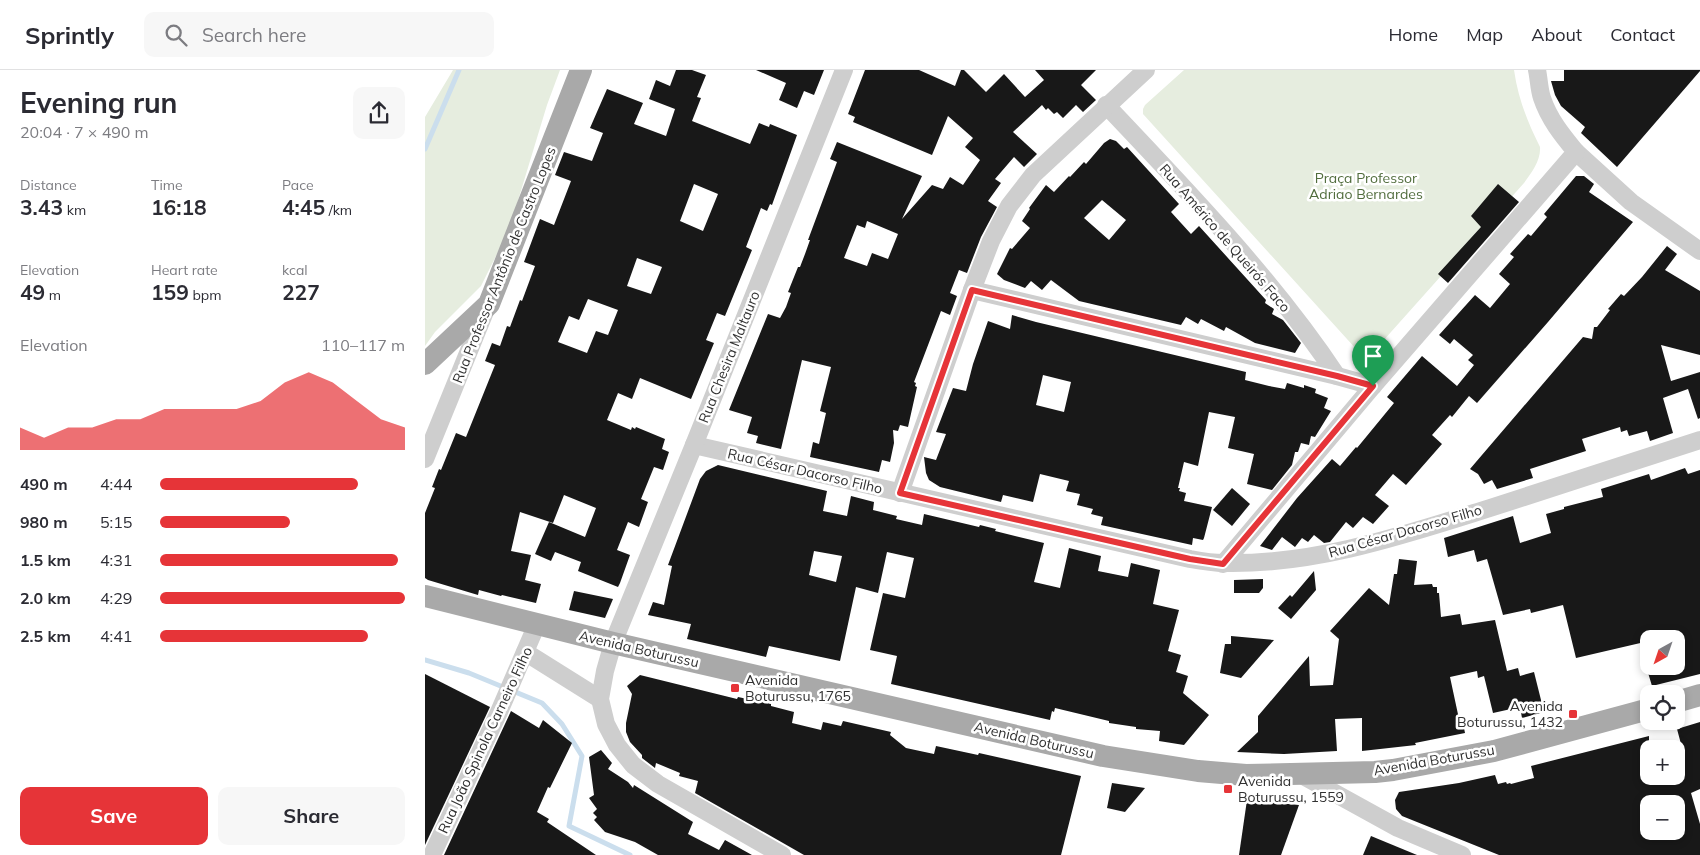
<!DOCTYPE html>
<meta charset="utf-8">
<style>
:root{--surface:#fff;--page:#f7f7f7;--text:#2b2b33;--muted:#7c7c81;--line:#e1e1e2;--accent:#e63438}
body{margin:0;font-family:Mulish,sans-serif;background:var(--page);color:var(--text);height:100vh;display:flex;flex-direction:column;font-size:19px;white-space:nowrap}
*{box-sizing:border-box;margin:0}
p{font-size:16px;color:var(--muted)}
.icon{flex:none;width:28px;height:28px;fill:none;stroke:currentColor;stroke-width:2;stroke-linecap:round;stroke-linejoin:round}
.map{position:relative;flex:1;overflow:hidden}
.sheet{display:flex;flex-direction:column;background:var(--surface);width:425px}
.sheet>*{flex:none}
.needle{width:32px;rotate:220deg}
.tools{position:absolute;left:1215px;top:560px;display:grid;gap:10px}
.tools a{display:grid;place-items:center;width:45px;height:45px;border-radius:10px;background:var(--surface);box-shadow:0 2px 8px #0003;font-size:25px}
.pin{position:absolute;display:grid;place-items:center;width:42px;height:42px;color:#fff;margin:-51px -21px;border-radius:50% 50% 50% 0;rotate:-45deg;box-shadow:0 0 5px #0007}
.pin .icon{rotate:45deg}
.round{display:grid;place-items:center;flex:none;width:52px;height:52px;border-radius:10px;background:var(--page)}
.headline{display:flex;align-items:center;justify-content:space-between;height:85px;padding:0 20px}
h1{font-size:28px;font-weight:700;line-height:38px}
.metrics{display:grid;grid-template-columns:repeat(3,1fr);gap:8px;height:85px;padding:5px 20px}
.metrics div{display:grid;align-content:center}
.metrics b{font-size:21px;font-weight:700}
.metrics small{font-size:14px;font-weight:400}
.metrics p{font-size:14px}
.chart{height:140px;padding:10px 20px}
.chart p{display:flex;justify-content:space-between}
.chart svg{width:100%;height:90px;margin-top:5px;fill:var(--accent);opacity:.7}
.action{display:flex;gap:10px;margin-top:auto;padding:10px 20px}
.action a{flex:1;height:58px;border-radius:10px;background:var(--accent);color:#fff;font-size:20px;font-weight:700;line-height:58px;text-align:center}
.action a+a{background:var(--page);color:var(--text)}
ul{padding:0 20px;list-style:none;font-size:16px}
li{display:grid;grid-template-columns:80px 60px 1fr;align-items:center;height:38px}
li i{height:12px;border-radius:6px;background:var(--accent)}
header{display:flex;align-items:center;gap:30px;box-sizing:border-box;height:70px;padding:0 25px;background:var(--surface);border-bottom:1px solid var(--line)}
header strong{font-size:24px}
nav{display:flex;gap:28px;margin-inline-start:auto;font-size:18px}
.search{width:350px;height:45px;background:var(--page);display:flex;align-items:center;gap:12px;box-sizing:border-box;padding:0 18px;border-radius:10px;color:var(--muted);font-size:19px}
main{display:flex;flex:1;min-height:0}
.map>svg:first-child{display:block}
.green{fill:#e6eddf}
.lines{fill:none;stroke-linecap:round;stroke-linejoin:round}
.stream{stroke:#cbdeed;stroke-width:5}
.building{fill:#181818;fill-rule:evenodd}
.minor{stroke:#cecece;stroke-width:18}
.major{stroke:#a9a9a9;stroke-width:22}
.route-casing{stroke:#fff;stroke-width:10}
.route{stroke:#e63438;stroke-width:6}
.poi-dot{fill:#e63438;stroke:#fff;stroke-width:2}
.labels{text-anchor:middle;dominant-baseline:central;stroke-width:5;stroke-linejoin:round;paint-order:stroke}
.park-label{font-size:14px;fill:#516d3d;stroke:#fff}
.street-label{font-size:14px;fill:#313131;stroke:#fff}
.poi-label{font-size:14px;fill:#313131;stroke:#fff;text-anchor:start}
</style>
<header>
<strong>Sprintly</strong>
<div class="search"><svg class="icon" aria-label="search" viewBox="0 0 24 24"><circle cx="10" cy="10" r="6"/><path d="M15 15l6 6"/></svg>Search here</div>
<nav><a>Home</a><a>Map</a><a>About</a><a>Contact</a></nav>
</header>
<main>
<section class="sheet">
<div class="headline"><div><h1>Evening run</h1><p>20:04 · 7 × 490 m</p></div><a class="round"><svg class="icon" aria-label="share" viewBox="0 0 24 24"><path d="M12 15V3M7 8l5-5 5 5M5 13v7h14v-7"/></svg></a></div>
<div class="metrics">
<div><p>Distance</p><b>3.43<small> km</small></b></div>
<div><p>Time</p><b>16:18</b></div>
<div><p>Pace</p><b>4:45<small> /km</small></b></div>
</div>
<div class="metrics">
<div><p>Elevation</p><b>49<small> m</small></b></div>
<div><p>Heart rate</p><b>159<small> bpm</small></b></div>
<div><p>kcal</p><b>227</b></div>
</div>
<div class="chart"><p><span>Elevation</span>110–117 m</p>
<svg viewBox="0 0 160 44" preserveAspectRatio="none"><path d="M0 44V33L10 38L20 33L30 33L40 29L50 29L60 24L70 24L80 24L90 24L100 20L110 11L120 6L130 11L140 20L150 29L160 33V44z"/></svg>
</div>
<ul>
<li><b>490 m</b>4:44<i style="width:81%"></i></li>
<li><b>980 m</b>5:15<i style="width:53%"></i></li>
<li><b>1.5 km</b>4:31<i style="width:97%"></i></li>
<li><b>2.0 km</b>4:29<i style="width:100%"></i></li>
<li><b>2.5 km</b>4:41<i style="width:85%"></i></li>
</ul>
<div class="action"><a>Save</a><a>Share</a></div>
</section>
<div class="map">
<svg width="1275" height="785" viewBox="0 0 1275 785">
<rect width="100%" height="100%" fill="#fff"/>
<!-- green -->
<g class="green">
<path d="M28,0H135L122,35L84,160L56,216L10,262L0,276V47Z"/>
<path d="M759,0H1089C1093,28 1102,51 1115,77C1116,90 1107,102 1099,113L941,290L718,44V39L720,35Z"/>
</g>
<g class="lines">
<!-- stream -->
<g class="stream">
<path d="M0,79L34,0"/>
<path d="M0,590L44,603L117,633L137,654L157,686L144,756L205,785"/>
</g>
</g>
<!-- building -->
<g class="building">
<path d="M251,0H267L281,5L272,27L276,28L267,51L325,74L334,53L344,57L345,54L372,65L347,135L345,134L342,141L336,138L321,177L327,180L300,246L292,243L281,270L289,273L266,329L215,308L207,329L193,323L182,350L206,360L207,357L210,359L211,357L240,369L237,379L244,382L238,400L229,397L216,429L223,432L214,457L203,452L192,480L205,485L195,513L193,517L153,501L156,492L130,482L126,491L110,484L124,452L160,467L171,438L139,425L128,453L95,442L86,481L106,485L100,510L116,514L111,533L77,525L76,526L54,520L53,525L3,510L0,508V443L10,418L7,417L14,399L16,400L31,363L41,367L70,295L60,291L67,273L75,276L82,256L85,257L95,230L97,231L110,196L99,192L115,149L129,155L146,111L130,105L139,82L167,91L178,63L165,58L182,19L218,33L209,54L241,66L250,39L224,29L231,10L245,16ZM269,114L293,124L278,161L255,151ZM212,188L237,197L226,224L202,216ZM163,229L193,240L183,265L171,261L162,283L133,272L144,246L154,250Z"/>
<path d="M331,0H399L389,25L379,21L372,38L354,30L361,13Z"/>
<path d="M440,0H494L530,16L536,0H539L561,22L579,4L600,27L619,10L610,0H671L656,15L671,30L658,42L651,35L638,48L632,42L629,44L623,38L621,40L617,35L588,62L612,84L599,97L589,87L570,109L576,113L563,131L572,137L556,167L542,203L534,200L525,223L532,226L525,245L516,241L489,312L491,313L490,316L492,317L483,357L475,355L473,361L468,360L469,373L465,392L457,390L454,402L385,387L388,372L394,374L401,343L395,341L406,297L377,290L356,379L331,373L333,366L322,363L327,347L304,340L343,244L355,248L361,237L366,223L363,222L373,197H375L380,184L385,170H383L412,92L405,89L412,72L497,106L477,149L507,115L518,119L525,107L538,115L555,90L540,77L548,68L523,46L507,85L428,52L430,47L423,44ZM442,151L473,164L463,189L447,183L442,196L419,188L432,155L440,158Z"/>
<path d="M1139,0H1275V1L1192,97L1156,63L1160,57L1136,36L1130,25L1126,11H1139Z"/>
<path d="M685,69L691,71L699,79L702,77L754,134L746,142L766,164L774,156L841,230L840,233L849,239L847,244L858,250L876,273L870,283L830,273L801,257L799,261L776,249L773,254L761,247L756,255L654,231L626,210L617,220L606,211L600,218L579,210L572,204L585,178L587,179L605,158L597,151L605,139L604,138L621,115L629,122L644,106L645,107L659,92L661,94L679,73ZM677,130L701,150L684,170L659,148Z"/>
<path d="M1151,106H1159L1169,114L1164,122L1208,152L1123,252L1052,333L1044,326L1027,347L1025,345L1007,365L1017,374L981,415L968,404L950,425L964,436L948,454L938,447L928,458L921,452L905,472L899,473L889,465L883,472L877,468L870,477L857,467L847,480L835,476L872,428L907,389L915,396L931,377L932,378L969,333L962,327L997,286L1032,316L1049,295L1043,290L1048,285L1029,269L1025,274L1014,265L1050,225L1065,238L1085,214L1074,204L1089,187L1085,184L1103,164L1106,166L1122,147L1119,144Z"/>
<path d="M1073,114L1094,132L1023,213L1013,204L1056,157L1046,146Z"/>
<path d="M1242,176L1252,184L1240,200L1275,221V285L1236,275L1246,311L1275,302V348L1273,349L1263,319L1238,328L1248,363L1225,371L1222,361L1204,366L1202,360L1196,362L1195,357L1157,369L1161,381L1105,399L1108,408L1072,419L1067,410L1059,414L1053,404L1045,399L1158,267L1167,269L1169,257H1172L1185,240L1183,239L1196,224L1199,226L1217,207Z"/>
<path d="M587,245L611,252L821,302L820,310L844,316L860,319L862,313L879,318V315L891,319L890,323L903,328L899,338L906,341L890,367L886,366L884,375L876,373L873,382H870L867,395L847,420L822,414L829,384L803,378L810,347L784,342L773,396L759,392L753,418H755L754,421L761,423L759,431L787,437L779,468L778,470L768,468L767,475L676,455L678,447L666,444L668,439L652,435L655,424L641,421L644,411L615,404L608,432L578,425L576,432L515,417L504,410L501,403L499,387L511,390L521,364L511,362L528,318L541,321L548,294L563,251L585,259ZM618,305L646,312L639,342L611,335Z"/>
<path d="M293,395L402,421L398,441L422,446L426,426L449,432L448,440L472,446L471,449L497,455L499,444L554,457L555,455L571,459L570,461L619,473L609,512L635,518L644,478L676,486L673,501L703,507L706,493L735,500L728,534L754,540L743,581L756,585L751,602L763,606L758,623L784,645L759,675L734,671L735,661L711,659V657L684,653V651L630,638L629,642L627,641L625,650L466,614L472,586L445,580L458,523L480,528L489,488L462,482L453,523L431,517L415,591L344,576L341,587L262,569L266,554L223,545L228,532L239,535L247,496L243,495L275,409L281,401ZM389,481L417,486L411,512L384,505Z"/>
<path d="M1260,398L1263,404L1275,400V604L1227,616L1221,596H1251V569H1224V571L1151,588L1138,535L1106,543L1105,539L1078,545L1062,489L1052,492L1049,480L1023,487L1019,468L1088,446L1095,473L1126,463L1121,444L1139,439V437L1178,427L1176,419L1224,404L1226,410Z"/>
<path d="M807,418L825,434L807,456L788,440Z"/>
<path d="M974,489L992,491L989,515L1007,514L1008,517H1012V523H1014L1016,547L1035,544L1037,555L1070,550L1082,601L1093,598L1095,606L1109,602L1119,642L1097,648L1095,637L1068,643L1059,606L1053,608L1052,601L1025,607L1034,649L1037,648L1040,663L990,673L991,675L937,681V648L910,649L912,681L859,684L812,682L833,662V646L884,586L885,616L908,615L914,569L905,561L944,518L964,535L969,504H972Z"/>
<path d="M889,501L891,520L866,549L853,538L865,525L867,527Z"/>
<path d="M838,509V518L834,523H809V510Z"/>
<path d="M149,521L188,529L180,548L144,540Z"/>
<path d="M806,566L849,570L816,608L795,603L800,574H806Z"/>
<path d="M0,604L65,637L0,775Z"/>
<path d="M215,605L312,629L313,627L346,634V636L369,642L367,653L396,660L398,652L416,656L418,651L466,662L465,665L481,678L509,684L511,676L553,685L554,683L656,706L636,785H379L270,723L273,711L254,706L255,703L231,693L230,698L217,688V685L205,672L201,662V653L207,624L202,616Z"/>
<path d="M86,641L114,658L118,650L147,673L125,718L123,717L112,742L124,749L122,752L171,785H19Z"/>
<path d="M1275,652V719L1266,723L1275,754V785H1074L977,746L971,739L970,730L974,722L1034,713L1070,705L1073,714L1081,712L1082,714L1085,713L1086,714L1109,708L1106,696L1224,666V706H1251V692L1260,689L1252,659ZM1224,734H1251V761H1224Z"/>
<path d="M176,680L187,693L183,699L203,712L208,718L209,715L268,752L263,764L294,780L300,770L327,785H233L210,772L180,762L169,750L172,747L168,743L172,739L164,728L169,725L164,687Z"/>
<path d="M687,713L720,718L700,742L682,738Z"/>
<path d="M822,730L874,735L856,785H814Z"/>
<path d="M946,766L992,785H938Z"/>
</g>
<g class="lines">
<!-- minor -->
<g class="minor">
<path d="M681,35C762,121 846,207 912,306"/>
<path d="M1151,82L1206,132L1275,181"/>
<path d="M547,220L912,306L948,316"/>
<path d="M269,375L765,489C776,491 788,493 799,493C891,495 979,465 1065,438C1135,415 1205,393 1275,370"/>
<path d="M0,389L61,239"/>
<path d="M475,423L547,220L566,171L584,136L608,105L721,0"/>
<path d="M798,494L948,316L1151,82C1137,65 1124,49 1117,28C1114,19 1114,9 1112,0"/>
<path d="M100,582L175,629"/>
<path d="M875,704L973,758L1037,785"/>
<path d="M7,785L74,642L112,554"/>
<path d="M357,785L233,714L208,695L192,675L181,654L175,629L180,601L188,573L269,375L419,0"/>
</g>
<!-- major -->
<g class="major">
<path d="M0,294L64,234L156,0"/>
<path d="M0,526L188,573L678,686L773,701L821,705L950,702L968,700L1069,681L1224,639"/>
<path d="M1251,632L1275,625"/>
</g>
</g>
<g class="lines">
<!-- route casing -->
<g class="route-casing">
<path id="route" d="M547,220L912,306L948,316L798,494L765,489L475,423Z"/>
</g>
<!-- route -->
<use href="#route" class="route"/>
</g>
<!-- markers -->
<g class="poi-dot">
<rect x="305" y="613" width="10" height="10" rx="2.5"/>
<rect x="1143" y="639" width="10" height="10" rx="2.5"/>
<rect x="798" y="714" width="10" height="10" rx="2.5"/>
</g>
<g class="labels">
<!-- park labels -->
<g class="park-label">
<text x="941" y="108">Praça Professor<tspan x="941" dy="16">Adriao Bernardes</tspan></text>
</g>
<!-- street labels -->
<g class="street-label">
<text transform="translate(800 168) rotate(49)">Rua Américo de Queirós Faco</text>
<text transform="translate(79 195) rotate(-68)">Rua Professor Antônio de Castro Lopes</text>
<text transform="translate(304 287) rotate(-68)">Rua Chesira Maltauro</text>
<text transform="translate(380 401) rotate(13)">Rua César Dacorso Filho</text>
<text transform="translate(980 461) rotate(-16)">Rua César Dacorso Filho</text>
<text transform="translate(214 579) rotate(13)">Avenida Boturussu</text>
<text transform="translate(60 670) rotate(-65)">Rua João Spinola Carneiro Filho</text>
<text transform="translate(609 670) rotate(13)">Avenida Boturussu</text>
<text transform="translate(1009 690) rotate(-10)">Avenida Boturussu</text>
</g>
<!-- poi labels -->
<g class="poi-label">
<text x="320" y="610">Avenida<tspan x="320" dy="16">Boturussu, 1765</tspan></text>
<text x="1138" y="636" text-anchor="end">Avenida<tspan x="1138" dy="16">Boturussu, 1432</tspan></text>
<text x="813" y="711">Avenida<tspan x="813" dy="16">Boturussu, 1559</tspan></text>
</g>
</g>
</svg>
<div class="tools">
<a><svg class="needle" viewBox="-14 -14 28 28"><path d="M0-13l5 13h-10z" fill="#e53935"/><path d="M0 13l5-13h-10z" fill="#7c7c81"/></svg></a>
<a><svg class="icon" aria-label="locate" viewBox="0 0 24 24"><circle cx="12" cy="12" r="6"/><path d="M12 2v4M12 18v4M2 12h4M18 12h4"/></svg></a>
<a>+</a>
<a>−</a>
</div>
<div class="pin" style="left:948px;top:316px;background:#1e9e55"><svg class="icon" aria-label="arrive" viewBox="0 0 24 24"><path d="M6 21V4h12l-3 4 3 4H6"/></svg></div>
</div>
</main>
